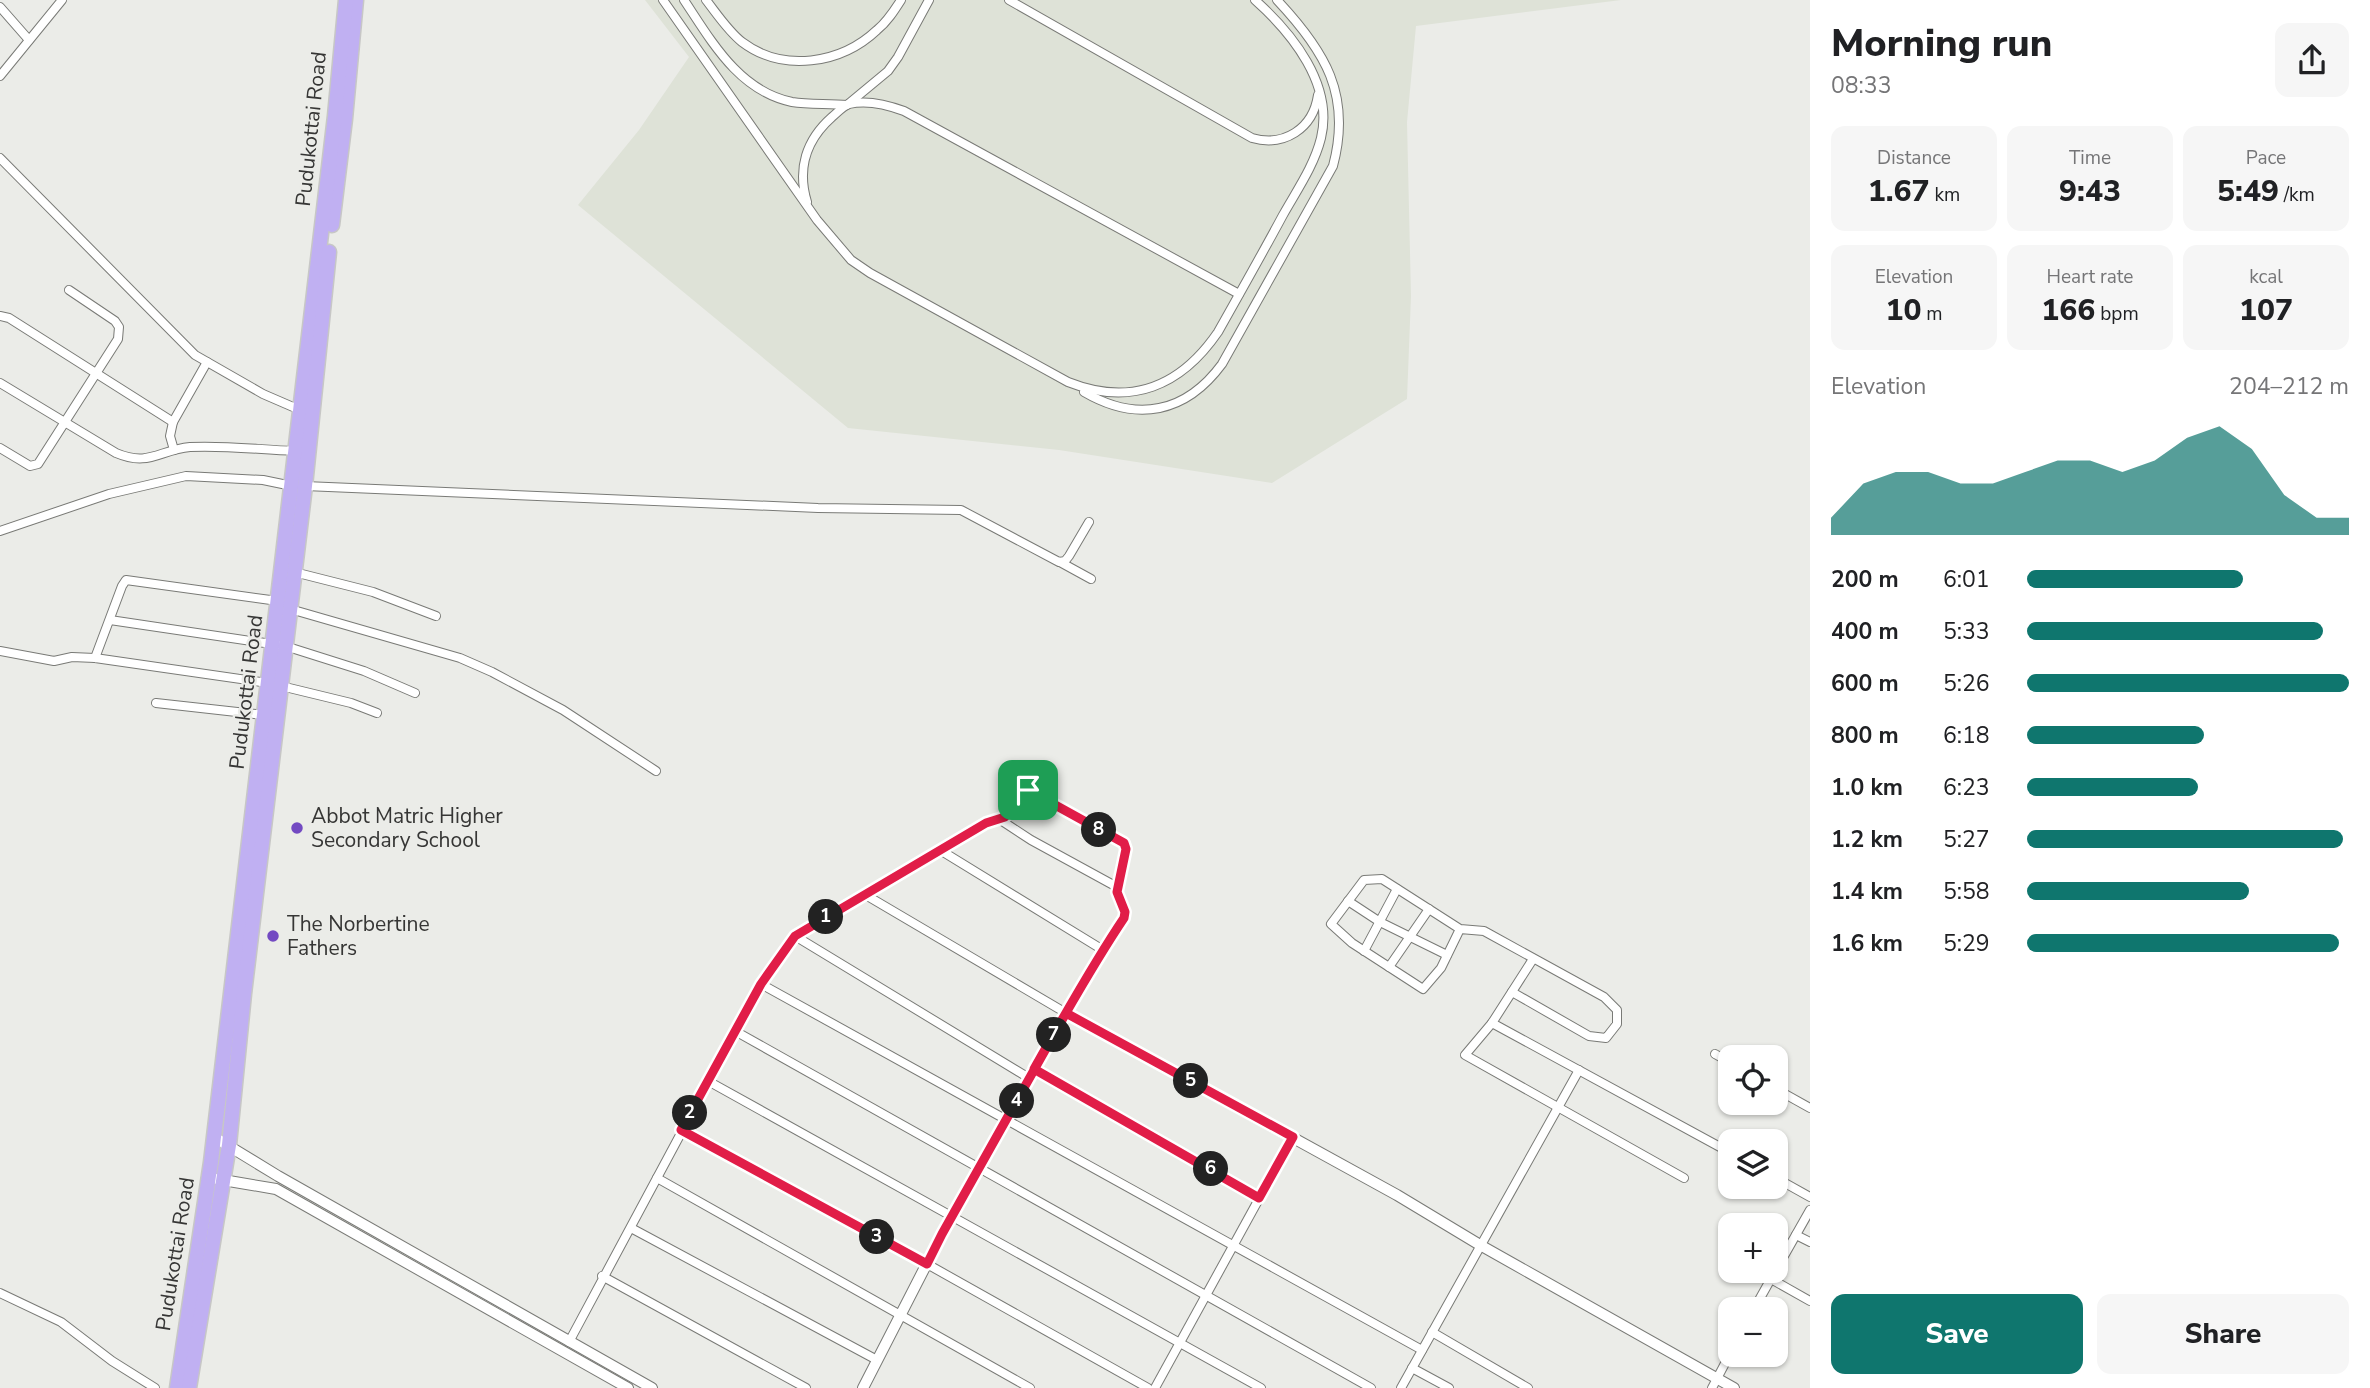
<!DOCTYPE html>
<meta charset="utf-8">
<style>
:root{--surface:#fff;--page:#f6f6f6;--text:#202124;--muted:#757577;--accent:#0f766e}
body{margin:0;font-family:"Nunito Sans",sans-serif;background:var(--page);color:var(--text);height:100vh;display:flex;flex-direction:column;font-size:26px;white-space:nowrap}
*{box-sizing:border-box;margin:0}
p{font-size:23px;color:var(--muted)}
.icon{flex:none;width:38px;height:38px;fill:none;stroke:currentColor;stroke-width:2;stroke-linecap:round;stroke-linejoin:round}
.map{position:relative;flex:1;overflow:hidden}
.side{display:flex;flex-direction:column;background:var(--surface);width:560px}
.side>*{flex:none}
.buttons{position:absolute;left:1718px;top:1045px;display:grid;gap:14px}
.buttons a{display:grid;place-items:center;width:70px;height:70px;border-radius:14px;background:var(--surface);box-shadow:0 2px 5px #0004;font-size:35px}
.pin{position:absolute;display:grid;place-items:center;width:60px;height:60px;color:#fff;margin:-30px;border-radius:14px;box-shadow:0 4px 10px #0006}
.km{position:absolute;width:35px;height:35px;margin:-18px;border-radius:50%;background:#222;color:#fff;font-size:19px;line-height:35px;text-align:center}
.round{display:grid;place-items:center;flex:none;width:74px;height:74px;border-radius:14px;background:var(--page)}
.summary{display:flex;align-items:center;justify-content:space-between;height:119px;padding:0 21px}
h1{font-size:38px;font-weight:800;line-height:52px}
.stats{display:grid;grid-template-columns:repeat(3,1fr);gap:10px;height:119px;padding:7px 21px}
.stats div{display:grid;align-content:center;border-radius:14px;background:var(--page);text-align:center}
.stats b{font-size:30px;font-weight:800}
.stats small{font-size:19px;font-weight:400}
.stats p{font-size:19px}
.chart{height:196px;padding:14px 21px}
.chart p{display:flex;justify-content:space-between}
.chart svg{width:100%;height:126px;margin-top:7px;fill:var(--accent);opacity:.7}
.primary-button{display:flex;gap:14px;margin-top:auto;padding:14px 21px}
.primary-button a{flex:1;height:80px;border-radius:14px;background:var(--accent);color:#fff;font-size:28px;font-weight:800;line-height:80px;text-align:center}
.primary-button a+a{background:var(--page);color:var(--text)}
ul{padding:0 21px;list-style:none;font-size:23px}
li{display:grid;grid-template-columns:112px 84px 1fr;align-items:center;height:52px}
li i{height:18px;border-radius:9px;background:var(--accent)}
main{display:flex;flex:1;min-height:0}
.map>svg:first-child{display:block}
.built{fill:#dee2d7}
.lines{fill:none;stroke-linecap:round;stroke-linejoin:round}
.minor-casing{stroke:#797a76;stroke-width:10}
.tertiary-casing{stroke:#797a76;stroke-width:12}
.trunk-casing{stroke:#c7c7c6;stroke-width:17}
.minor{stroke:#fff;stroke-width:8}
.tertiary{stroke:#fff;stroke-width:10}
.trunk{stroke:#c0b0f2;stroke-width:14}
.route-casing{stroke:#fff;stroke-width:14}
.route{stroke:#e11d48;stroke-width:9}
.poi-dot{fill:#734ac2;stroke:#ebece8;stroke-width:2.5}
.labels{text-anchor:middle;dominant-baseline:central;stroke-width:5;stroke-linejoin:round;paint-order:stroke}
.street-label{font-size:21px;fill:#363635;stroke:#ebece8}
.poi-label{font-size:21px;fill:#363635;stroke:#ebece8;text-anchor:start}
</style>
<main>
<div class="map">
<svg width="1810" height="1388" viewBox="0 0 1810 1388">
<rect width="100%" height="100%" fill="#ebece8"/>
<!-- built -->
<path class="built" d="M645,0H1621L1416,26L1407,122L1411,296L1407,399L1272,483L1059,450L848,428L578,205L639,130L689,57Z"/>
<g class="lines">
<!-- minor casing -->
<g class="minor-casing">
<g id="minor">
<path d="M663,0L817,220L851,260L870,273L1068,382C1131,407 1181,386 1218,332C1240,293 1262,254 1283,215C1297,190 1314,166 1321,138C1334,85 1292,33 1255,0"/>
<path d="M684,0C712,42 739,91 792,102C810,105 829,103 847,105L888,71L898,57L929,0"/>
<path d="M706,0C717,14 728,31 742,42C783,73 841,64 877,30C887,22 894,11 901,0"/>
<path d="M1009,0L1252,138C1284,147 1313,129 1318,95"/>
<path d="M0,7L29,40"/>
<path d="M0,76L62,0"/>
<path d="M0,158L195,355L263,394L300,410"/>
<path d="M807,202C797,169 806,140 832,117C837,113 843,106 849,104C866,100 888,105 904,111L1239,294"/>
<path d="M0,316L9,318L173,422"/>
<path d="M0,383L116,453C149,467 159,450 190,447C225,445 261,450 296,451"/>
<path d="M1084,392C1137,423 1186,413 1222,364L1333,166C1352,95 1325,51 1277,0"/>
<path d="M0,448L30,466L38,464L118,339L119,327L115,321L69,290"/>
<path d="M174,450L170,436L173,422L207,362"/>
<path d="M305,486L818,508L961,510L1059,562L1065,561L1069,556L1089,522"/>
<path d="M0,531L109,494L186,476L263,480L292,486"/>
<path d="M1060,562L1091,579"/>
<path d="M294,572L373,592L436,616"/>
<path d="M290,609L460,658L492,672L563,710L656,771"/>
<path d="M110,620L285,646L364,671L415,693"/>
<path d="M0,651L54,661L72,657L95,658L268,683"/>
<path d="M95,658L122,586L126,580L278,601"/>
<path d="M281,686L351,703L377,713"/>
<path d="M156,703L264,715"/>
<path d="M999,819L1031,840L1117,887"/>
<path d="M940,850L1103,950"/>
<path d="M1348,901L1380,922L1447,955"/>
<path d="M1460,929L1441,968L1423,989L1352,943L1331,924L1364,880L1382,879L1460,929L1484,931L1604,997L1617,1010V1024L1606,1038L1589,1036L1512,992"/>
<path d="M795,936L1029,1078"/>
<path d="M1364,951L1397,889"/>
<path d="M1533,959L1492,1023L1465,1055L1684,1178"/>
<path d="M1389,967L1429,909"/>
<path d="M761,984L1422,1350"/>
<path d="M1492,1023L1731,1153"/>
<path d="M735,1031L1371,1388"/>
<path d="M1715,1054L1731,1063"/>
<path d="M1034,1069L1259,1198"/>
<path d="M708,1081L1261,1388"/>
<path d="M1776,1089L1810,1108"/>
<path d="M681,1130L927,1264L1148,1388"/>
<path d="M657,1178L1030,1388"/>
<path d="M1776,1178L1810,1197"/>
<path d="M631,1228L877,1360"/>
<path d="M1796,1235L1810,1242"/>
<path d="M1776,1270L1810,1210"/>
<path d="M602,1276L806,1388"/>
<path d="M1771,1279L1810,1301"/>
<path d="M0,1293L61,1322L112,1361L155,1388"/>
<path d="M1754,1309L1773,1275"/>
<path d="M1432,1332L1528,1388"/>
<path d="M569,1342L761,984L795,936L986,823L1005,817L1024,791L1028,790L1124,843L1126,849L1117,892L1125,912L1124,917L1066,1013L864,894"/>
<path d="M1412,1368L1449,1388"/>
<path d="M1155,1388L1293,1137"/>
<path d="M1401,1388L1579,1070"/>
<path d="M1712,1388L1731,1352"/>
</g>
</g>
<!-- tertiary casing -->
<g class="tertiary-casing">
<g id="tertiary">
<path d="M214,1137L278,1176L652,1388"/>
<path d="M217,1179L276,1189L628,1388"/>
<path d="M863,1388L942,1234L1066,1013L1397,1195L1480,1245L1734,1388"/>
</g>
</g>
<!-- trunk casing -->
<g class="trunk-casing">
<g id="trunk">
<path d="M332,225L345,119L356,0"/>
<path d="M177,1388L211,1162L335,116L346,0"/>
<path d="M189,1388L229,1145L244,994L305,486L329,252"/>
</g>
</g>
<!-- minor -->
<use href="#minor" class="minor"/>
<!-- tertiary -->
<use href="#tertiary" class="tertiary"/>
<!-- trunk -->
<use href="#trunk" class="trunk"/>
</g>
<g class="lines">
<!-- route casing -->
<g class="route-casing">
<path id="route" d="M1028,790L1020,796L1005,817L986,823L795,936L761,984L681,1130L927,1264L942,1234L1066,1013L1293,1137L1259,1198L1034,1069C1063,1018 1091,967 1124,918L1125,912L1117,892L1126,849L1124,843L1028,790"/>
</g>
<!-- route -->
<use href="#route" class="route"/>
</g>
<!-- markers -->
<g class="poi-dot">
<circle cx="297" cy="828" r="7"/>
<circle cx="273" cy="936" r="7"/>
</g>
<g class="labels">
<!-- street labels -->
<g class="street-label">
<text transform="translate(311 129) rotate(-84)">Pudukottai Road</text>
<text transform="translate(246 692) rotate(-83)">Pudukottai Road</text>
<text transform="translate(175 1254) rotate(-81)">Pudukottai Road</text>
</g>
<!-- poi labels -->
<g class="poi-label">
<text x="311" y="816">Abbot Matric Higher<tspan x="311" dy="24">Secondary School</tspan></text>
<text x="287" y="924">The Norbertine<tspan x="287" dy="24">Fathers</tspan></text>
</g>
</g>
</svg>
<div class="buttons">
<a><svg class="icon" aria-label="locate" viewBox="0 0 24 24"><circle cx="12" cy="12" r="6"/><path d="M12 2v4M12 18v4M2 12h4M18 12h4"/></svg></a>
<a><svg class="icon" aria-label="layers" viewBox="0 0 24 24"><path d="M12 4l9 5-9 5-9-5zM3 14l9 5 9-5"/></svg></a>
<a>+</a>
<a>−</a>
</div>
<div class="pin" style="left:1028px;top:790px;background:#1e9e55"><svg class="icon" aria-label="arrive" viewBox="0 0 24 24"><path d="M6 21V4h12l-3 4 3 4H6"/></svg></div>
<b class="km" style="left:826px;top:917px">1</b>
<b class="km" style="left:690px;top:1113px">2</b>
<b class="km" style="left:877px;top:1237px">3</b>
<b class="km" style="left:1017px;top:1101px">4</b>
<b class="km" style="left:1191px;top:1081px">5</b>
<b class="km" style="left:1211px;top:1169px">6</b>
<b class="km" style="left:1054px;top:1035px">7</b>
<b class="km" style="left:1099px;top:830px">8</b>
</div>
<section class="side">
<div class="summary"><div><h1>Morning run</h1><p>08:33</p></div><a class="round"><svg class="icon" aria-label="share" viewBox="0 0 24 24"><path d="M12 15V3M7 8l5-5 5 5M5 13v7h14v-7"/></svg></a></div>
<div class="stats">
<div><p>Distance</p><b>1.67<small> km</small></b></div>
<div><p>Time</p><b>9:43</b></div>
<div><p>Pace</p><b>5:49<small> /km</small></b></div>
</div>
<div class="stats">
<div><p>Elevation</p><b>10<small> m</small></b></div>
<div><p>Heart rate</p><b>166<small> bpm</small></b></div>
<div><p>kcal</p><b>107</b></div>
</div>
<div class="chart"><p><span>Elevation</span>204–212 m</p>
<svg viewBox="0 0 160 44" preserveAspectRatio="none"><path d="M0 44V38L10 26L20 22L30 22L40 26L50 26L60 22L70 18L80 18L90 22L100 18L110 10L120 6L130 14L140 30L150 38L160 38V44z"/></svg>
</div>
<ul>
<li><b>200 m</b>6:01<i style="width:67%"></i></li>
<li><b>400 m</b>5:33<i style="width:92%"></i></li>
<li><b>600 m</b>5:26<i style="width:100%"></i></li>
<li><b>800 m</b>6:18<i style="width:55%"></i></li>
<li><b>1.0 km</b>6:23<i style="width:53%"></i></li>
<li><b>1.2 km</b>5:27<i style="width:98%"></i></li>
<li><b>1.4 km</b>5:58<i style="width:69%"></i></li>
<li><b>1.6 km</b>5:29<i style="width:97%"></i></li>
</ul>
<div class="primary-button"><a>Save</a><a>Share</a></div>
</section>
</main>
